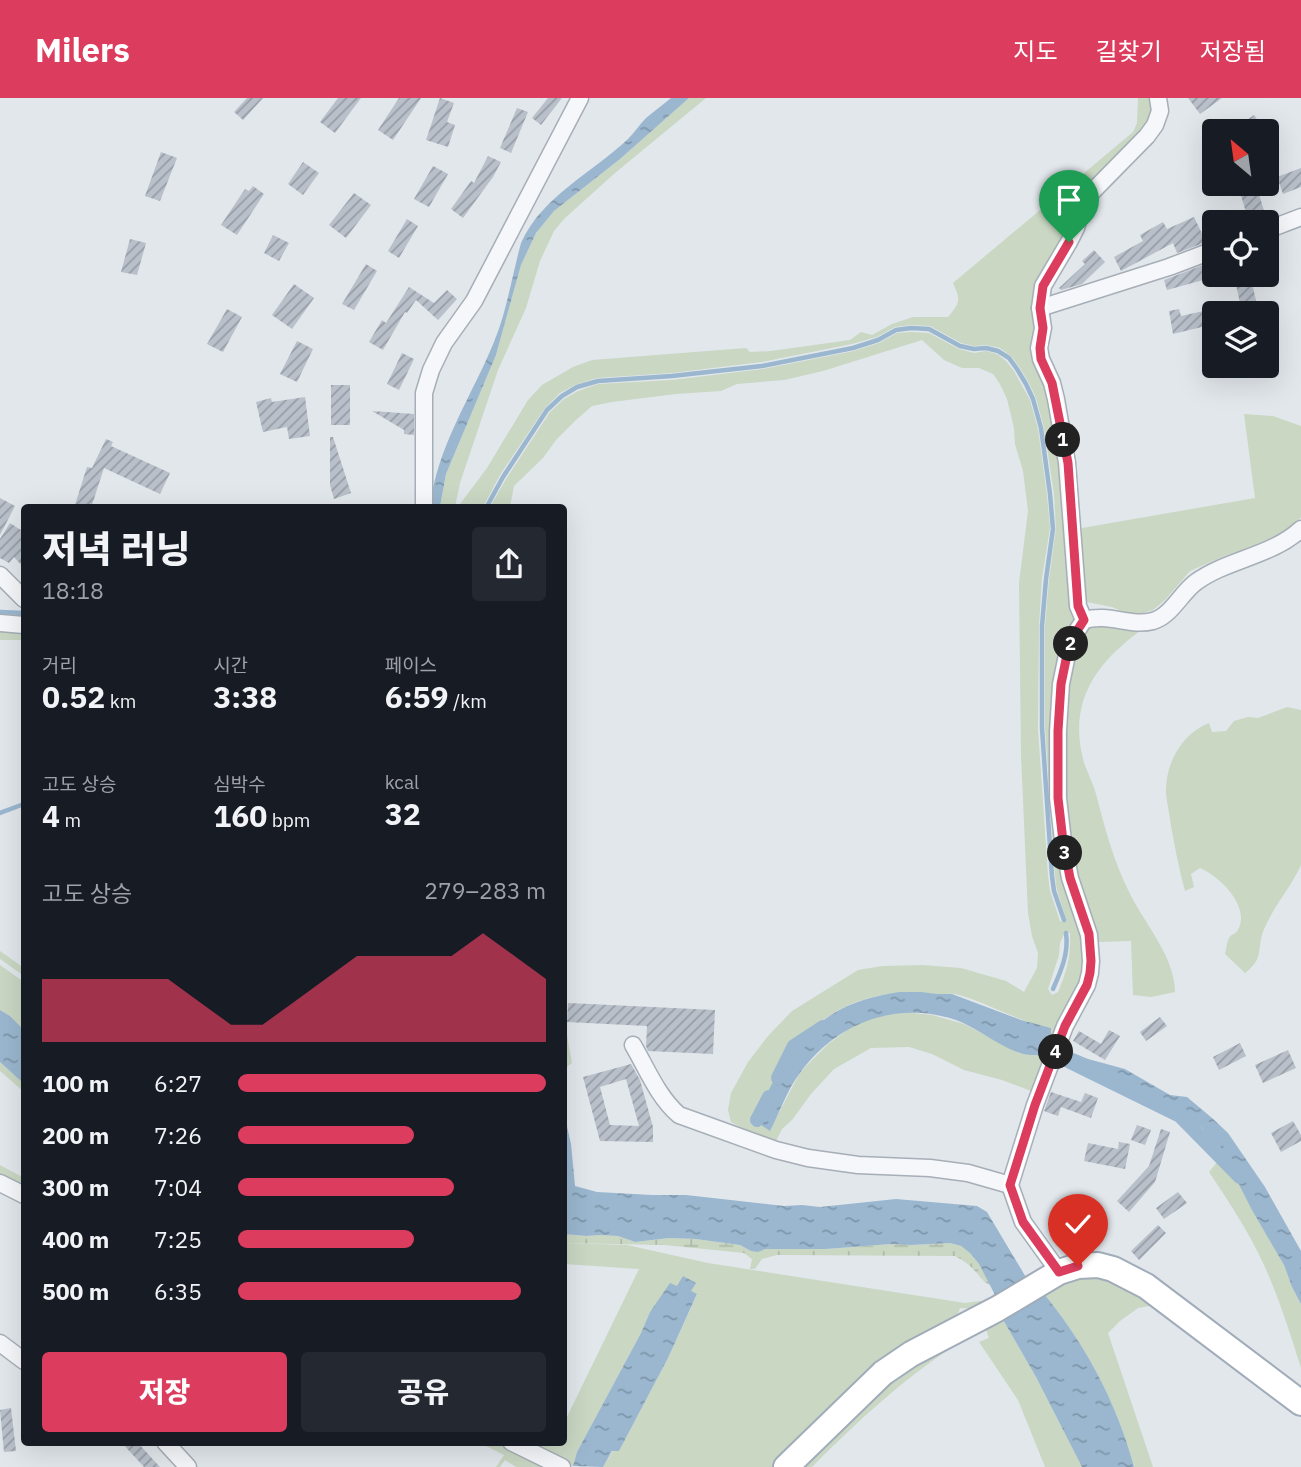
<!DOCTYPE html>
<html lang="ko">
<meta charset="utf-8">
<style>
:root{--surface:#171b24;--page:#242831;--text:#f1f3f6;--muted:#9ea1a6;--accent:#dc3d5e}
body{margin:0;font-family:"IBM Plex Sans","Noto Sans KR",sans-serif;background:var(--page);color:var(--text);height:100vh;display:flex;flex-direction:column;font-size:26px;white-space:nowrap}
*{box-sizing:border-box;margin:0}
p{font-size:23px;color:var(--muted)}
.icon{flex:none;width:38px;height:38px;fill:none;stroke:currentColor;stroke-width:2;stroke-linecap:round;stroke-linejoin:round}
.map{position:relative;flex:1;overflow:hidden}
.sheet{position:absolute;left:21px;top:406px;width:546px;height:942px;display:flex;flex-direction:column;background:var(--surface);border-radius:7px;box-shadow:0 7px 28px #0002}
.sheet>*{flex:none}
.needle{width:46px;rotate:331deg}
.controls{position:absolute;left:1202px;top:21px;display:grid;gap:14px}
.controls a{display:grid;place-items:center;width:77px;height:77px;border-radius:7px;background:var(--surface);box-shadow:0 7px 28px #0002;font-size:35px}
.pin{position:absolute;display:grid;place-items:center;width:60px;height:60px;color:#fff;margin:-72px -30px;border-radius:50% 50% 50% 0;rotate:-45deg;box-shadow:0 0 7px #0007}
.pin .icon{rotate:45deg}
.km{position:absolute;width:35px;height:35px;margin:-18px;border-radius:50%;background:#222;color:#fff;font-size:19px;line-height:35px;text-align:center}
.round{display:grid;place-items:center;flex:none;width:74px;height:74px;border-radius:7px;background:var(--page)}
.headline{display:flex;align-items:center;justify-content:space-between;height:119px;padding:0 21px}
h1{font-size:38px;font-weight:800;line-height:52px}
.figures{display:grid;grid-template-columns:repeat(3,1fr);gap:10px;height:119px;padding:7px 21px}
.figures div{display:grid;align-content:center}
.figures b{font-size:30px;font-weight:800}
.figures small{font-size:19px;font-weight:400}
.figures p{font-size:19px}
.chart{height:196px;padding:14px 21px}
.chart p{display:flex;justify-content:space-between}
.chart svg{width:100%;height:126px;margin-top:7px;fill:var(--accent);opacity:.7}
.primary-button{display:flex;gap:14px;margin-top:auto;padding:14px 21px}
.primary-button a{flex:1;height:80px;border-radius:7px;background:var(--accent);color:#fff;font-size:28px;font-weight:800;line-height:80px;text-align:center}
.primary-button a+a{background:var(--page);color:var(--text)}
ul{padding:0 21px;list-style:none;font-size:23px}
li{display:grid;grid-template-columns:112px 84px 1fr;align-items:center;height:52px}
li i{height:18px;border-radius:9px;background:var(--accent)}
header{display:flex;align-items:center;gap:42px;box-sizing:border-box;height:98px;padding:0 35px;background:var(--accent);color:#fff}
header strong{font-size:33px}
nav{display:flex;gap:38px;margin-inline-start:auto;font-size:24px}
.map>svg:first-child{display:block}
.green{fill:#c9d7c3;fill-rule:evenodd}
.wetland{fill:url(#wetland-marsh)}
.water{fill:url(#water-ripples)}
.lines{fill:none;stroke-linecap:round;stroke-linejoin:round}
.stream{stroke:#9ab7cf;stroke-width:4.5}
.canal{stroke:#9ab7cf;stroke-width:14}
.building{fill:url(#building-hatch);fill-rule:evenodd}
.street-casing{stroke:#a6aeb7;stroke-width:19}
.primary-casing{stroke:#a0acb9;stroke-width:28}
.street{stroke:#f6f7fa;stroke-width:16}
.primary{stroke:#fff;stroke-width:24}
.route-casing{stroke:#fff;stroke-width:14}
.route{stroke:#dc3d5e;stroke-width:9}
</style>
<header>
<strong>Milers</strong>
<nav><a>지도</a><a>길찾기</a><a>저장됨</a></nav>
</header>
<div class="map">
<svg width="1301" height="1369" viewBox="0 0 1301 1369">
<defs>
<pattern id="wetland-marsh" width="20" height="14" patternUnits="userSpaceOnUse" patternTransform="scale(1.75)"><rect width="20" height="14" fill="#c9d7c3"/><path d="M1 5h8M5 5V1M11 12h8M15 12V8" fill="none" stroke="#adb9a9"/></pattern>
<pattern id="water-ripples" width="26" height="14" patternUnits="userSpaceOnUse" patternTransform="scale(1.75)"><rect width="26" height="14" fill="#9ab7cf"/><path d="M2 4q2-2 4 0t4 0M15 11q2-2 4 0t4 0" fill="none" stroke="#7e96aa"/></pattern>
<pattern id="building-hatch" width="6" height="6" patternUnits="userSpaceOnUse" patternTransform="scale(1.75)"><rect width="6" height="6" fill="#b9c0ca"/><path d="M-1 1l2-2M0 6l6-6M5 7l2-2" fill="none" stroke="#969da6"/></pattern>
</defs>
<rect width="100%" height="100%" fill="#e2e7ec"/>
<!-- green -->
<g class="green">
<path d="M689,0H706L615,75L565,120L554,133L540,163L526,210L498,272L460,385L455,409L440,410L446,376L496,257L521,167L536,135L554,113L620,61Z"/>
<path d="M1138,0H1154L1151,25L1114,66L1039,187L1055,319L1074,510V521L1054,632L1082,824L1087,874L1054,943L1051,942V930C1017,924 988,904 955,896C948,895 941,897 934,896C891,890 840,901 811,934C808,937 807,940 805,943C795,954 785,963 778,976C770,992 769,1011 761,1027L770,1032L798,978L805,969L828,946L854,927L872,920L904,914L932,917L964,926L1019,955L1049,958L1031,993L1002,982L964,972L932,956L909,949L871,950L834,971L811,996L792,1022L782,1031L775,1045L751,1035L731,1024L728,1012L731,995L748,964L768,938L792,913L858,872L882,868L923,867L961,870L1006,883L1024,894L1037,870L1038,855L1032,838L1028,815L1021,657L1019,485L1028,413L1023,373L1015,346L1014,330L1007,301L1000,286L993,276L979,270H962L944,262L922,242L823,273L784,282L737,286L721,293L676,296L612,304L592,308L576,322L556,342L543,360L514,388L510,409H490L506,381L550,314L564,301L578,293L598,286L672,282L763,271L854,253L879,245L897,235L911,234L929,235L959,251L974,255L986,253L997,256L1006,263L1014,273L1030,302L1038,331L1047,397L1050,430L1042,480L1039,527L1038,631L1048,778L1050,793L1060,823L1064,824L1066,821L1057,792L1055,778L1045,630V528L1049,481L1056,431L1054,396L1044,330L1036,300L1029,285L1020,270L1011,258L1000,250L986,247L974,248L961,245L930,228L911,227L895,229L877,239L852,246L762,264L672,275L597,280L575,287L560,295L545,310L500,377L483,409L457,410L487,370L528,302L542,287L573,269L592,262L746,250L750,254L771,253L850,242L861,234L872,237L892,226L913,219H948C960,205 961,202 953,185L1133,34L1137,25ZM1065,834L1070,835C1071,858 1067,873 1058,894L1052,897L1048,891L1059,857L1060,845Z"/>
<path d="M1244,316L1273,318L1301,328V419L1291,433L1274,441L1224,458L1190,473L1165,502L1153,512L1140,516L1126,515L1112,509L1082,503V430L1255,400Z"/>
<path d="M1091,524L1144,530C1098,563 1068,601 1083,661C1086,673 1093,684 1096,696C1105,731 1114,765 1131,798C1146,827 1175,860 1175,894L1151,899L1133,897L1131,843L1099,844L1078,782L1068,731L1063,665L1064,600L1077,542Z"/>
<path d="M0,529L24,531V542H0Z"/>
<path d="M1287,609L1301,612V767C1291,789 1274,808 1264,831C1256,851 1265,860 1245,875L1225,856C1226,852 1227,844 1229,840C1233,834 1234,838 1238,832C1251,808 1219,778 1200,770L1191,776L1194,789L1185,793C1179,771 1175,750 1171,728C1170,718 1167,706 1166,696C1165,666 1181,636 1209,625L1212,634L1226,633L1234,623L1248,619L1258,620Z"/>
<path d="M0,853L24,870V878L0,861Z"/>
<path d="M0,867L24,884V932L10,918L0,912Z"/>
<path d="M564,920L572,965L564,971Z"/>
<path d="M1222,1058L1232,1073L1284,1167L1292,1189L1301,1206V1270C1290,1235 1279,1200 1264,1167C1249,1134 1229,1104 1209,1074Z"/>
<path d="M0,1067L24,1080V1090L0,1077Z"/>
<path d="M564,1145L627,1147L708,1165L965,1205L996,1201L985,1211L960,1210L957,1219L779,1369H603L613,1353H619L668,1260L697,1197L676,1188L650,1214L641,1235L577,1354L573,1368L523,1344H564V1325L639,1171L564,1166Z"/>
<path d="M1101,1172L1161,1206L1138,1210L1120,1223L1108,1235L1153,1369H1134C1117,1304 1083,1242 1040,1191Z"/>
<path d="M998,1213L1036,1279L1082,1369H1045L1018,1302L979,1244L989,1240L986,1232L996,1225Z"/>
<path d="M967,1240C909,1275 860,1321 812,1369H799L884,1289L916,1265Z"/>
<path d="M478,1344H501L552,1369H516L505,1362L500,1369H496L504,1357Z"/>
</g>
<!-- wetland -->
<g class="wetland">
<path d="M0,964L24,986V994L0,973Z"/>
<path d="M564,1136L586,1138L600,1137L618,1138L635,1144L669,1140L696,1141L740,1147L751,1153L765,1151H826L891,1146L911,1147L950,1145L961,1148L970,1155L979,1166L990,1187C981,1183 979,1176 971,1169C967,1165 961,1161 955,1158L777,1157L762,1161L755,1171H750L752,1161L744,1155L664,1147L564,1145Z"/>
</g>
<!-- water -->
<g class="water">
<path d="M671,0H689L620,61L554,113L536,135L521,167L496,257L446,376L440,409L430,410C436,350 472,298 494,244C507,212 512,178 521,145C542,98 592,75 628,41C635,34 639,27 646,20C654,13 663,7 671,0Z"/>
<path d="M899,894H921L937,896H952L1021,922L1051,930V941L1054,943L1049,958C1039,957 1027,958 1017,954C996,946 977,930 956,922C896,902 836,925 800,975C787,992 780,1014 770,1033L761,1027L766,1016L762,1013C767,985 787,965 804,943C813,932 819,925 831,917C852,903 876,898 899,894Z"/>
<path d="M0,912L10,918L24,932V986L0,964Z"/>
<path d="M1064,951L1088,961L1125,971L1170,997L1187,999L1212,1020L1228,1035L1265,1089L1301,1153V1206L1292,1189L1284,1167L1252,1112L1232,1073L1202,1030L1163,1005L1140,998L1127,990L1097,976L1059,962Z"/>
<path d="M564,1015L571,1046L575,1088L597,1094L652,1097H686L784,1108L802,1107L820,1109L896,1101L977,1108L987,1114L1030,1186L997,1205L994,1195L979,1166L970,1155L961,1148L950,1145L911,1147L891,1146L826,1151H765L758,1154L751,1153L740,1147L696,1141L669,1140L635,1144L618,1138L600,1137L586,1138L564,1136Z"/>
<path d="M683,1178L696,1185L691,1193L697,1196L668,1260L619,1353H612L603,1369L573,1368L577,1354L641,1235L650,1214L670,1185L677,1188Z"/>
<path d="M1040,1191C1083,1242 1117,1304 1134,1369H1082L1036,1279L998,1213Z"/>
</g>
<g class="lines">
<!-- stream -->
<g class="stream">
<path d="M486,410L503,379L547,312L562,298L577,289L598,283L672,278L762,268L853,250L878,242L896,232L911,230L929,231L960,248L974,251L986,250L998,253L1009,260L1017,271L1026,286L1033,301L1041,330L1050,396L1053,431L1046,481L1042,528V630L1052,778L1054,793L1064,822"/>
<path d="M0,514L24,515"/>
<path d="M0,715L24,706"/>
<path d="M1053,891C1061,873 1069,855 1066,835"/>
</g>
<!-- canal -->
<g class="canal">
<path d="M1064,961L1180,1018L1240,1079"/>
<path d="M778,980L794,948L823,929"/>
<path d="M757,1022L769,999"/>
</g>
</g>
<!-- building -->
<g class="building">
<path d="M247,0H263L243,22L234,14Z"/>
<path d="M338,0H361L335,35L320,24Z"/>
<path d="M399,0H421L393,42L378,32Z"/>
<path d="M440,0L454,5L447,24L455,27L448,49L426,42Z"/>
<path d="M548,0H562L541,27L532,20Z"/>
<path d="M1188,0H1222L1200,16Z"/>
<path d="M517,10L528,14L511,55L500,50Z"/>
<path d="M1254,17L1265,33H1231Z"/>
<path d="M161,54L177,60L160,103L145,98Z"/>
<path d="M488,58L501,64L493,79L463,120L451,111L471,83L474,85Z"/>
<path d="M303,64L319,75L303,97L288,86Z"/>
<path d="M433,68L448,76L429,109L414,101Z"/>
<path d="M1301,70V89L1283,96L1277,79Z"/>
<path d="M1256,86L1266,120L1249,124L1239,91Z"/>
<path d="M253,88L264,96L237,137L221,127L245,91L249,93Z"/>
<path d="M354,95L371,107L346,140L329,127Z"/>
<path d="M1194,119L1206,144L1177,155L1173,145L1121,173L1114,159L1143,143L1140,137L1163,124L1167,131Z"/>
<path d="M407,121L418,128L399,160L388,153Z"/>
<path d="M273,137L289,145L279,163L264,155Z"/>
<path d="M130,141L146,145L137,177L121,174Z"/>
<path d="M1094,152L1105,164L1082,186L1061,192L1059,190L1085,166L1082,163Z"/>
<path d="M1214,163V179L1167,192L1164,182Z"/>
<path d="M366,166L377,173L354,212L342,206Z"/>
<path d="M1234,177H1250L1259,215L1214,214V226L1173,236L1169,213L1179,211L1181,218L1240,205Z"/>
<path d="M294,186L314,200L292,231L272,217Z"/>
<path d="M409,189L434,205L447,192L457,201L438,222L416,202L407,215L405,214L383,252L369,244L382,222L386,225Z"/>
<path d="M227,211L242,219L223,254L207,246Z"/>
<path d="M297,243L313,251L297,284L280,276Z"/>
<path d="M402,255L414,261L399,292L387,286Z"/>
<rect x="331" y="287" width="19" height="40"/>
<path d="M305,299L310,338L289,341L287,329L263,334L256,304L271,300L272,304Z"/>
<path d="M372,313L414,316V337L404,336V332Z"/>
<path d="M330,339H333L351,395L334,401L330,387Z"/>
<path d="M106,341L113,344L111,348L170,375L160,396L104,370L91,410H74L87,369L92,370Z"/>
<path d="M0,400L15,408L0,437Z"/>
<path d="M10,425L24,434V470L14,459L9,465L0,460V441Z"/>
<path d="M568,905L715,912L713,956L648,953L646,948L647,928L567,924Z"/>
<path d="M1160,919L1167,928L1146,943L1140,934Z"/>
<path d="M1109,932L1120,938L1105,962L1073,943L1079,933L1101,946Z"/>
<path d="M1240,945L1246,958L1219,972L1213,959Z"/>
<path d="M1288,952L1296,970L1263,985L1255,967Z"/>
<path d="M631,966L640,982L653,1029V1044L600,1043L583,979ZM626,981L639,1028L610,1027L600,989Z"/>
<path d="M1051,994L1081,1004L1085,995L1098,1000L1091,1020L1061,1009L1058,1018L1044,1013Z"/>
<path d="M1293,1023L1301,1037V1043L1281,1054L1271,1035Z"/>
<path d="M1137,1027L1151,1032L1145,1047L1131,1042Z"/>
<path d="M1161,1031L1170,1034L1155,1084L1129,1114L1117,1103L1149,1068Z"/>
<path d="M1119,1044L1130,1046L1125,1071L1084,1063L1088,1045L1118,1051Z"/>
<path d="M1178,1094L1187,1105L1164,1121L1156,1110Z"/>
<path d="M1158,1127L1166,1135L1139,1162L1131,1153Z"/>
<path d="M11,1310L16,1353L4,1354L0,1312Z"/>
<path d="M121,1344H137L160,1369H144Z"/>
</g>
<g class="lines">
<!-- street casing -->
<g class="street-casing">
<g id="street">
<path d="M1267,132L1301,119"/>
<path d="M1040,210L1169,169L1214,152"/>
<path d="M424,410V295L431,272L444,245L474,203L580,0"/>
<path d="M0,477L24,501"/>
<path d="M1084,522L1078,508L1067,365L1056,301L1052,285L1041,261L1039,250L1043,230L1040,210L1043,188L1069,144L1076,130L1081,113L1091,95L1147,38L1155,27L1160,13L1158,0"/>
<path d="M0,525L24,527"/>
<path d="M633,947C647,971 658,999 679,1017L776,1052L808,1060L858,1067L930,1070L968,1075L1010,1087"/>
<path d="M0,1085L24,1097"/>
<path d="M1059,1174L1023,1124L1010,1087L1035,1007L1065,928L1087,887L1090,875L1091,863L1089,837L1070,780L1063,743L1058,700V633L1061,586L1068,552L1073,539L1084,522C1110,515 1130,529 1153,523C1171,518 1181,495 1196,484C1228,461 1272,458 1301,431"/>
<path d="M0,1245L24,1263"/>
<path d="M165,1344L188,1369"/>
<path d="M511,1344L562,1369"/>
</g>
</g>
<!-- primary casing -->
<g class="primary-casing">
<path id="primary" d="M786,1369L883,1275L911,1256L997,1211L1059,1174L1078,1168L1098,1167L1113,1171L1146,1188L1301,1305"/>
</g>
<!-- street -->
<use href="#street" class="street"/>
<!-- primary -->
<use href="#primary" class="primary"/>
</g>
<g class="lines">
<!-- route casing -->
<g class="route-casing">
<path id="route" d="M1069,144L1043,188L1040,210L1043,230L1040,250L1041,261L1052,285L1068,365L1078,508L1084,522L1073,539L1068,552L1061,586L1058,633V700L1063,743L1070,780L1089,836L1091,863L1090,875L1087,887L1065,928L1035,1007L1010,1087L1023,1124L1059,1174L1078,1168"/>
</g>
<!-- route -->
<use href="#route" class="route"/>
</g>
</svg>
<div class="controls">
<a><svg class="needle" viewBox="-14 -14 28 28"><path d="M0-13l5 13h-10z" fill="#e53935"/><path d="M0 13l5-13h-10z" fill="#9ea1a6"/></svg></a>
<a><svg class="icon" aria-label="locate" viewBox="0 0 24 24"><circle cx="12" cy="12" r="6"/><path d="M12 2v4M12 18v4M2 12h4M18 12h4"/></svg></a>
<a><svg class="icon" aria-label="layers" viewBox="0 0 24 24"><path d="M12 4l9 5-9 5-9-5zM3 14l9 5 9-5"/></svg></a>
</div>
<div class="pin" style="left:1069px;top:144px;background:#1e9e55"><svg class="icon" aria-label="arrive" viewBox="0 0 24 24"><path d="M6 21V4h12l-3 4 3 4H6"/></svg></div>
<div class="pin" style="left:1078px;top:1168px;background:#d93025"><svg class="icon" aria-label="check" viewBox="0 0 24 24"><path d="M5 12l5 5 9-10"/></svg></div>
<b class="km" style="left:1063px;top:342px">1</b>
<b class="km" style="left:1071px;top:546px">2</b>
<b class="km" style="left:1065px;top:755px">3</b>
<b class="km" style="left:1056px;top:954px">4</b>
<section class="sheet">
<div class="headline"><div><h1>저녁 러닝</h1><p>18:18</p></div><a class="round"><svg class="icon" aria-label="share" viewBox="0 0 24 24"><path d="M12 15V3M7 8l5-5 5 5M5 13v7h14v-7"/></svg></a></div>
<div class="figures">
<div><p>거리</p><b>0.52<small> km</small></b></div>
<div><p>시간</p><b>3:38</b></div>
<div><p>페이스</p><b>6:59<small> /km</small></b></div>
</div>
<div class="figures">
<div><p>고도 상승</p><b>4<small> m</small></b></div>
<div><p>심박수</p><b>160<small> bpm</small></b></div>
<div><p>kcal</p><b>32</b></div>
</div>
<div class="chart"><p><span>고도 상승</span>279–283 m</p>
<svg viewBox="0 0 160 44" preserveAspectRatio="none"><path d="M0 44V22L10 22L20 22L30 22L40 22L50 30L60 38L70 38L80 30L90 22L100 14L110 14L120 14L130 14L140 6L150 14L160 22V44z"/></svg>
</div>
<ul>
<li><b>100 m</b>6:27<i style="width:100%"></i></li>
<li><b>200 m</b>7:26<i style="width:57%"></i></li>
<li><b>300 m</b>7:04<i style="width:70%"></i></li>
<li><b>400 m</b>7:25<i style="width:57%"></i></li>
<li><b>500 m</b>6:35<i style="width:92%"></i></li>
</ul>
<div class="primary-button"><a>저장</a><a>공유</a></div>
</section>
</div>
